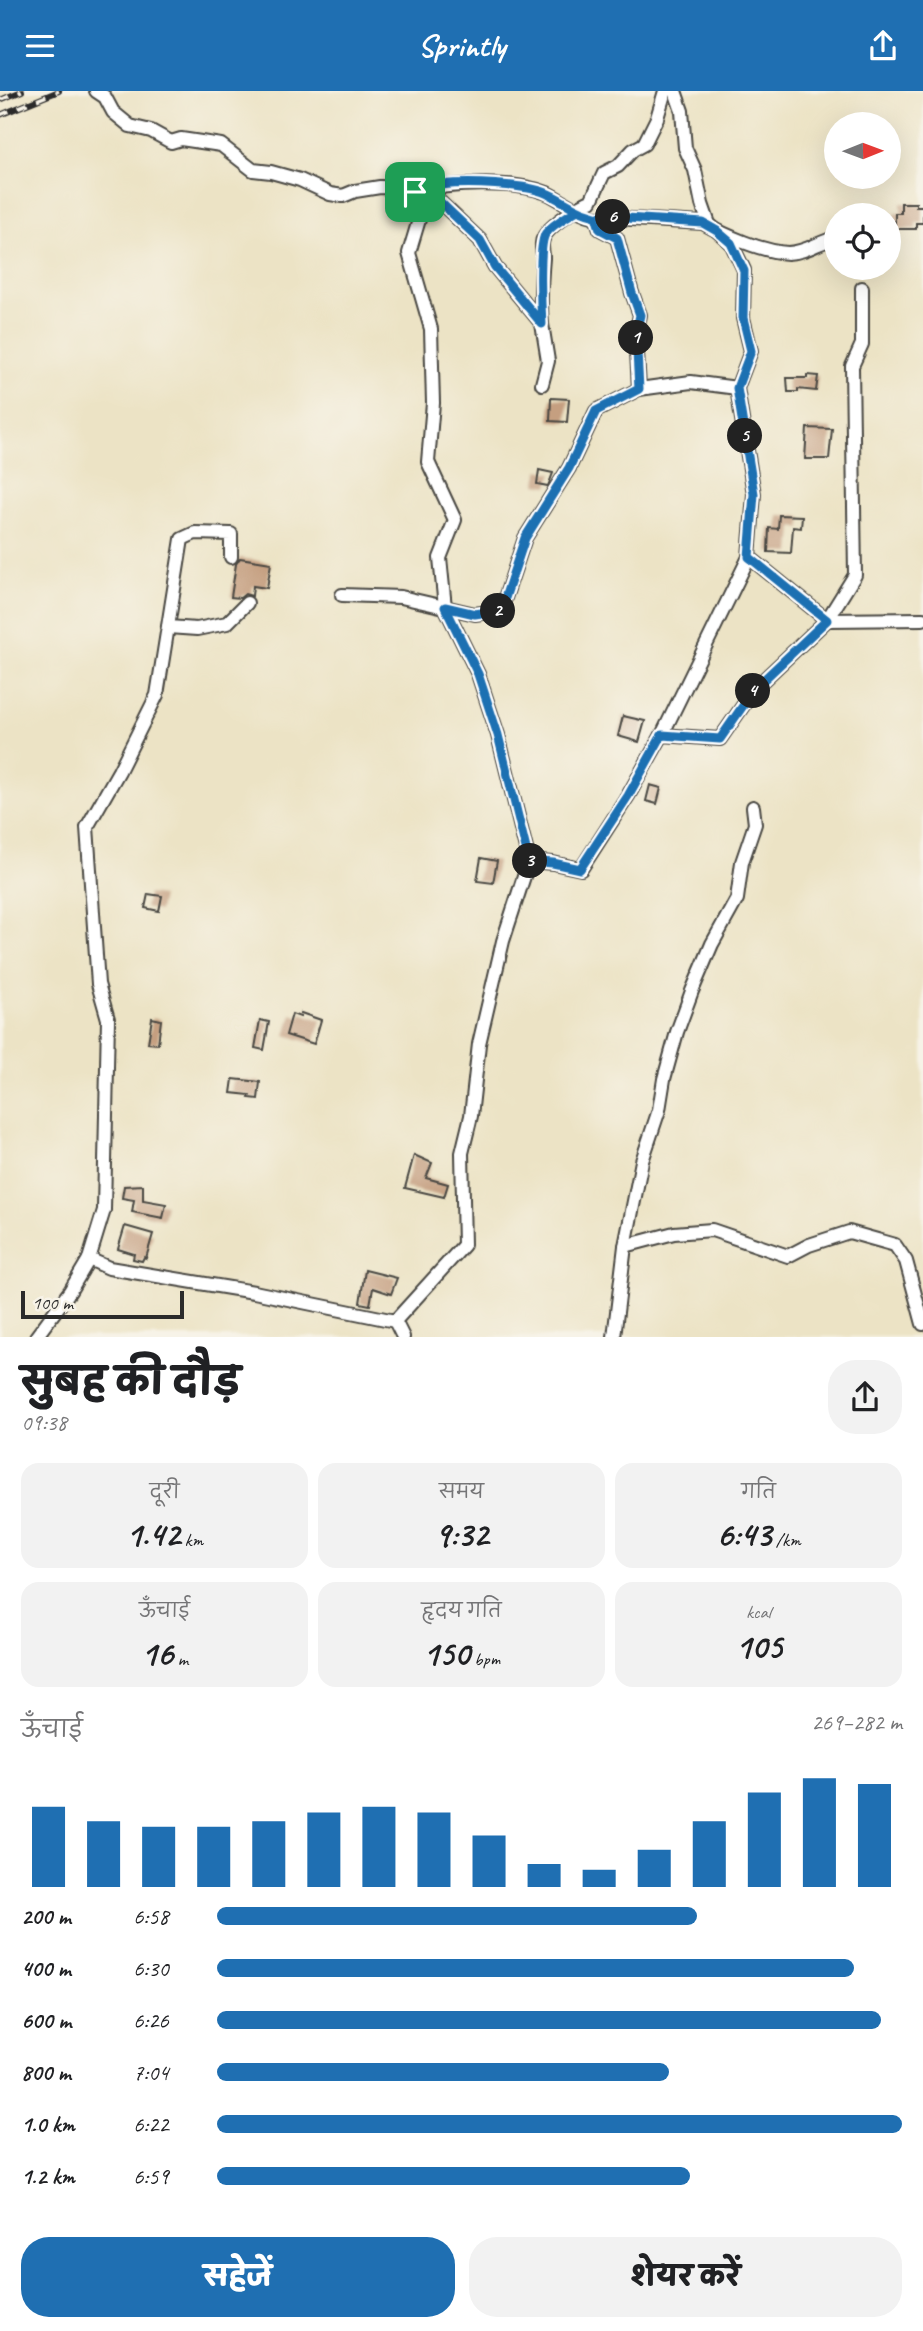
<!DOCTYPE html>
<html lang="hi">
<meta charset="utf-8">
<style>
:root{--surface:#fff;--page:#f2f2f2;--text:#202124;--muted:#757577;--accent:#1f6fb2}
body{margin:0;font-family:Caveat,"Playpen Sans Deva",sans-serif;background:var(--page);color:var(--text);height:100vh;display:flex;flex-direction:column;font-size:26px;white-space:nowrap}
*{box-sizing:border-box;margin:0}
p{font-size:23px;color:var(--muted)}
.icon{flex:none;width:38px;height:38px;fill:none;stroke:currentColor;stroke-width:2;stroke-linecap:round;stroke-linejoin:round}
.map{position:relative;height:1246px;overflow:hidden}
.drawer{display:flex;flex-direction:column;background:var(--surface);flex:1}
.drawer>*{flex:none}
.needle{width:46px;rotate:89deg}
.controls{position:absolute;left:824px;top:21px;display:grid;gap:14px}
.controls a{display:grid;place-items:center;width:77px;height:77px;border-radius:50%;background:var(--surface);box-shadow:0 7px 28px #0002;font-size:35px}
.scale{position:absolute;left:21px;bottom:18px;width:163px;box-sizing:border-box;padding-left:7px;border:4px solid #2b2b2b;border-top:0;font-size:19px;line-height:24px;white-space:nowrap;color:#2b2b2b;-webkit-text-stroke:5px #f7f3e8;paint-order:stroke}
.pin{position:absolute;display:grid;place-items:center;width:60px;height:60px;color:#fff;margin:-30px;border-radius:14px;box-shadow:0 4px 10px #0006}
.km{position:absolute;width:35px;height:35px;margin:-18px;border-radius:50%;background:#222;color:#fff;font-size:19px;line-height:35px;text-align:center}
.round{display:grid;place-items:center;flex:none;width:74px;height:74px;border-radius:28px;background:var(--page)}
.head{display:flex;align-items:center;justify-content:space-between;height:119px;padding:0 21px}
h1{font-size:38px;font-weight:800;line-height:52px}
.stats{display:grid;grid-template-columns:repeat(3,1fr);gap:10px;height:119px;padding:7px 21px}
.stats div{display:grid;align-content:center;border-radius:18px;background:var(--page);text-align:center}
.stats b{font-size:35px;font-weight:800}
.stats small{font-size:19px;font-weight:400}
.stats p{font-size:19px}
.chart{height:196px;padding:14px 21px}
.chart p{display:flex;justify-content:space-between}
.chart svg{width:100%;height:126px;margin-top:7px;stroke:var(--accent);stroke-width:6}
.primary-button{display:flex;gap:14px;margin-top:auto;padding:14px 21px}
.primary-button a{flex:1;height:80px;border-radius:28px;background:var(--accent);color:#fff;font-size:28px;font-weight:800;line-height:80px;text-align:center}
.primary-button a+a{background:var(--page);color:var(--text)}
ul{padding:0 21px;list-style:none;font-size:23px}
li{display:grid;grid-template-columns:112px 84px 1fr;align-items:center;height:52px}
li i{height:18px;border-radius:9px;background:var(--accent)}
header{display:flex;justify-content:space-between;align-items:center;height:91px;padding:0 21px;background:var(--accent);color:#fff;font-size:32px;font-weight:800}
.map>svg:first-child{display:block}
.building{fill:#c59f80}
.lines{fill:none;stroke-linecap:round;stroke-linejoin:round}
.minor-casing{stroke:#484742;stroke-width:16}
.minor{stroke:#fff;stroke-width:12}
.rail-casing{stroke:#2b2b2b;stroke-width:6}
.rail{stroke:#f7f3e8;stroke-width:3.5;stroke-dasharray:10;stroke-linecap:butt}
.route-casing{stroke:#fff;stroke-width:14}
.route{stroke:#1f6fb2;stroke-width:9}
</style>
<header><svg class="icon" aria-label="menu" viewBox="0 0 24 24"><path d="M4 6h16M4 12h16M4 18h16"/></svg>Sprintly<svg class="icon" aria-label="share" viewBox="0 0 24 24"><path d="M12 15V3M7 8l5-5 5 5M5 13v7h14v-7"/></svg></header>
<div class="map">
<svg width="923" height="1246" viewBox="0 0 923 1246">
<rect width="100%" height="100%" fill="#f7f3e8"/>
<filter id="ink" filterUnits="userSpaceOnUse"><feTurbulence type="fractalNoise" baseFrequency=".0143" numOctaves="2"/><feDisplacementMap in="SourceGraphic" scale="14" xChannelSelector="R" yChannelSelector="G"/><feConvolveMatrix kernelMatrix="1 2 1 2 8 2 1 2 1" color-interpolation-filters="sRGB"/></filter>
<filter id="wash" filterUnits="userSpaceOnUse"><feTurbulence type="fractalNoise" baseFrequency=".00686" numOctaves="4" result="noise"/><feDisplacementMap in="SourceGraphic" scale="28" xChannelSelector="R" yChannelSelector="G"/><feGaussianBlur stdDeviation="1.57" result="paint"/><feColorMatrix in="noise" values="0 0 0 0 0 0 0 0 0 0 0 0 0 0 0 0 0 1.4 0 .05"/><feComposite in="paint" operator="in"/></filter>
<g filter="url(#wash)">
<rect width="100%" height="100%" fill="#ece3c5"/>
<g id="blocks">
<!-- building -->
<g class="building">
<path d="M901,112H916V115H923V132H916V138H895V122H901Z"/>
<path d="M807,284L818,285L816,300L798,298V301H788L787,287H807Z"/>
<path d="M551,307L569,308L567,331L550,330Z"/>
<path d="M807,337L832,338L829,368H805Z"/>
<path d="M539,379L553,382L548,395L537,393Z"/>
<path d="M779,424L802,425L801,437L793,436L791,462L768,461L769,437L778,438Z"/>
<path d="M240,467L271,472L267,497L253,495L252,505L245,503L240,507L231,506L236,473Z"/>
<path d="M623,625L645,630L639,651L618,645Z"/>
<path d="M650,694L661,697L657,713L646,710Z"/>
<path d="M481,767L497,770L493,792L477,790Z"/>
<path d="M148,803L162,805L159,820L145,817Z"/>
<path d="M301,922L321,929L314,953L286,944L292,923L300,926Z"/>
<path d="M152,927L161,929L158,953L148,952Z"/>
<path d="M260,929L269,931L264,959L255,957Z"/>
<path d="M233,988L260,991L258,1008L249,1007L250,1004L231,1002Z"/>
<path d="M414,1064L432,1072L426,1087L448,1093L444,1106L405,1097Z"/>
<path d="M143,1094V1109L166,1113L163,1127L132,1121L134,1109L122,1107L124,1095Z"/>
<path d="M125,1135L153,1143L146,1167L144,1166L142,1170L133,1168L134,1163L118,1158Z"/>
<path d="M365,1179L397,1187L391,1203L373,1197L370,1214L360,1212Z"/>
</g>
</g>
</g>
<g filter="url(#ink)">
<use href="#blocks" fill-opacity="0" stroke="#484742" stroke-width="2"/>
<g class="lines">
<!-- minor casing -->
<g class="minor-casing">
<g id="minor">
<path d="M96,0L105,6L113,21L130,35L151,40L171,51L181,48L221,54L253,79L271,81L300,89L330,103L343,105L355,100L380,96L407,97L440,111L480,149L495,176L542,233L548,270L542,293"/>
<path d="M675,0L682,20L685,57L695,79L702,113L709,133L731,152L744,179L743,227L751,260L737,297"/>
<path d="M416,101C449,92 514,89 547,102C564,110 577,122 596,126L600,138L617,147L632,202L640,224L636,242L639,298"/>
<path d="M424,112L409,162L431,238L433,312L428,371L455,429L440,467L445,516L478,583L498,644L529,770"/>
<path d="M596,126L703,132C724,144 763,161 788,162C805,162 820,150 836,147"/>
<path d="M542,233C540,210 541,189 543,167C543,160 540,152 544,146C548,136 581,113 591,110L604,82L618,75L633,59L644,53L657,27L665,0"/>
<path d="M231,466V443L195,442L182,448L157,604L119,680L87,736L98,893L108,928L104,1119L89,1168L109,1177L254,1201L395,1230L464,1154L462,1062L471,1025L479,953L503,850L529,770L553,772L581,778L628,705L662,644L720,648L756,596L827,529L923,528"/>
<path d="M342,504L401,506L475,523L501,519L525,447L569,377L596,320L639,298L691,291L737,297L754,403L749,466L827,529L855,484L852,275L862,253V197"/>
<path d="M168,536L197,538L227,532L247,512"/>
<path d="M662,644L749,466"/>
<path d="M625,1155L674,1142L712,1139L788,1165L809,1154L849,1141L895,1154L906,1170L923,1233"/>
<path d="M395,1230L403,1246"/>
<path d="M36,1246L70,1200L89,1168"/>
<path d="M614,1246L625,1155L642,1070L659,1019L664,988L677,941L692,900L712,853L737,808L742,771L755,733L753,716"/>
</g>
</g>
<!-- minor -->
<use href="#minor" class="minor"/>
<!-- rail casing -->
<g class="rail-casing">
<g id="rail">
<path d="M0,9L22,0"/>
<path d="M0,24L59,0"/>
</g>
</g>
<!-- rail -->
<use href="#rail" class="rail"/>
</g>
</g>
<g class="lines" filter="url(#ink)">
<!-- route casing -->
<g class="route-casing">
<path id="route" d="M415,101C424,98 433,96 442,94C467,91 524,93 546,102C564,109 577,122 596,125L600,138L617,147L632,202L640,224L636,242L639,298L596,320L569,377L525,447L501,519L475,523L445,516L478,583L498,644L529,770L553,772L580,778L628,705L662,644L720,648L756,596L827,529L749,466L754,403L737,297L751,260L743,227L744,180L731,152L717,140L703,132L596,125L577,119C567,126 554,132 546,142C538,151 541,218 542,233L495,176L480,149L440,111L415,101"/>
</g>
<!-- route -->
<use href="#route" class="route"/>
</g>
</svg>
<div class="controls">
<a><svg class="needle" viewBox="-14 -14 28 28"><path d="M0-13l5 13h-10z" fill="#e53935"/><path d="M0 13l5-13h-10z" fill="#757577"/></svg></a>
<a><svg class="icon" aria-label="locate" viewBox="0 0 24 24"><circle cx="12" cy="12" r="6"/><path d="M12 2v4M12 18v4M2 12h4M18 12h4"/></svg></a>
</div>
<div class="scale">100 m</div>
<div class="pin" style="left:415px;top:101px;background:#1e9e55"><svg class="icon" aria-label="arrive" viewBox="0 0 24 24"><path d="M6 21V4h12l-3 4 3 4H6"/></svg></div>
<b class="km" style="left:636px;top:247px">1</b>
<b class="km" style="left:498px;top:520px">2</b>
<b class="km" style="left:530px;top:770px">3</b>
<b class="km" style="left:753px;top:600px">4</b>
<b class="km" style="left:745px;top:345px">5</b>
<b class="km" style="left:613px;top:126px">6</b>
</div>
<section class="drawer">
<div class="head"><div><h1>सुबह की दौड़</h1><p>09:38</p></div><a class="round"><svg class="icon" aria-label="share" viewBox="0 0 24 24"><path d="M12 15V3M7 8l5-5 5 5M5 13v7h14v-7"/></svg></a></div>
<div class="stats">
<div><p>दूरी</p><b>1.42<small> km</small></b></div>
<div><p>समय</p><b>9:32</b></div>
<div><p>गति</p><b>6:43<small> /km</small></b></div>
</div>
<div class="stats">
<div><p>ऊँचाई</p><b>16<small> m</small></b></div>
<div><p>हृदय गति</p><b>150<small> bpm</small></b></div>
<div><p>kcal</p><b>105</b></div>
</div>
<div class="chart"><p><span>ऊँचाई</span>269–282 m</p>
<svg viewBox="0 0 160 44" preserveAspectRatio="none"><path d="M5 44V16M15 44V21M25 44V23M35 44V23M45 44V21M55 44V18M65 44V16M75 44V18M85 44V26M95 44V36M105 44V38M115 44V31M125 44V21M135 44V11M145 44V6M155 44V8"/></svg>
</div>
<ul>
<li><b>200 m</b>6:58<i style="width:70%"></i></li>
<li><b>400 m</b>6:30<i style="width:93%"></i></li>
<li><b>600 m</b>6:26<i style="width:97%"></i></li>
<li><b>800 m</b>7:04<i style="width:66%"></i></li>
<li><b>1.0 km</b>6:22<i style="width:100%"></i></li>
<li><b>1.2 km</b>6:59<i style="width:69%"></i></li>
</ul>
<div class="primary-button"><a>सहेजें</a><a>शेयर करें</a></div>
</section>
